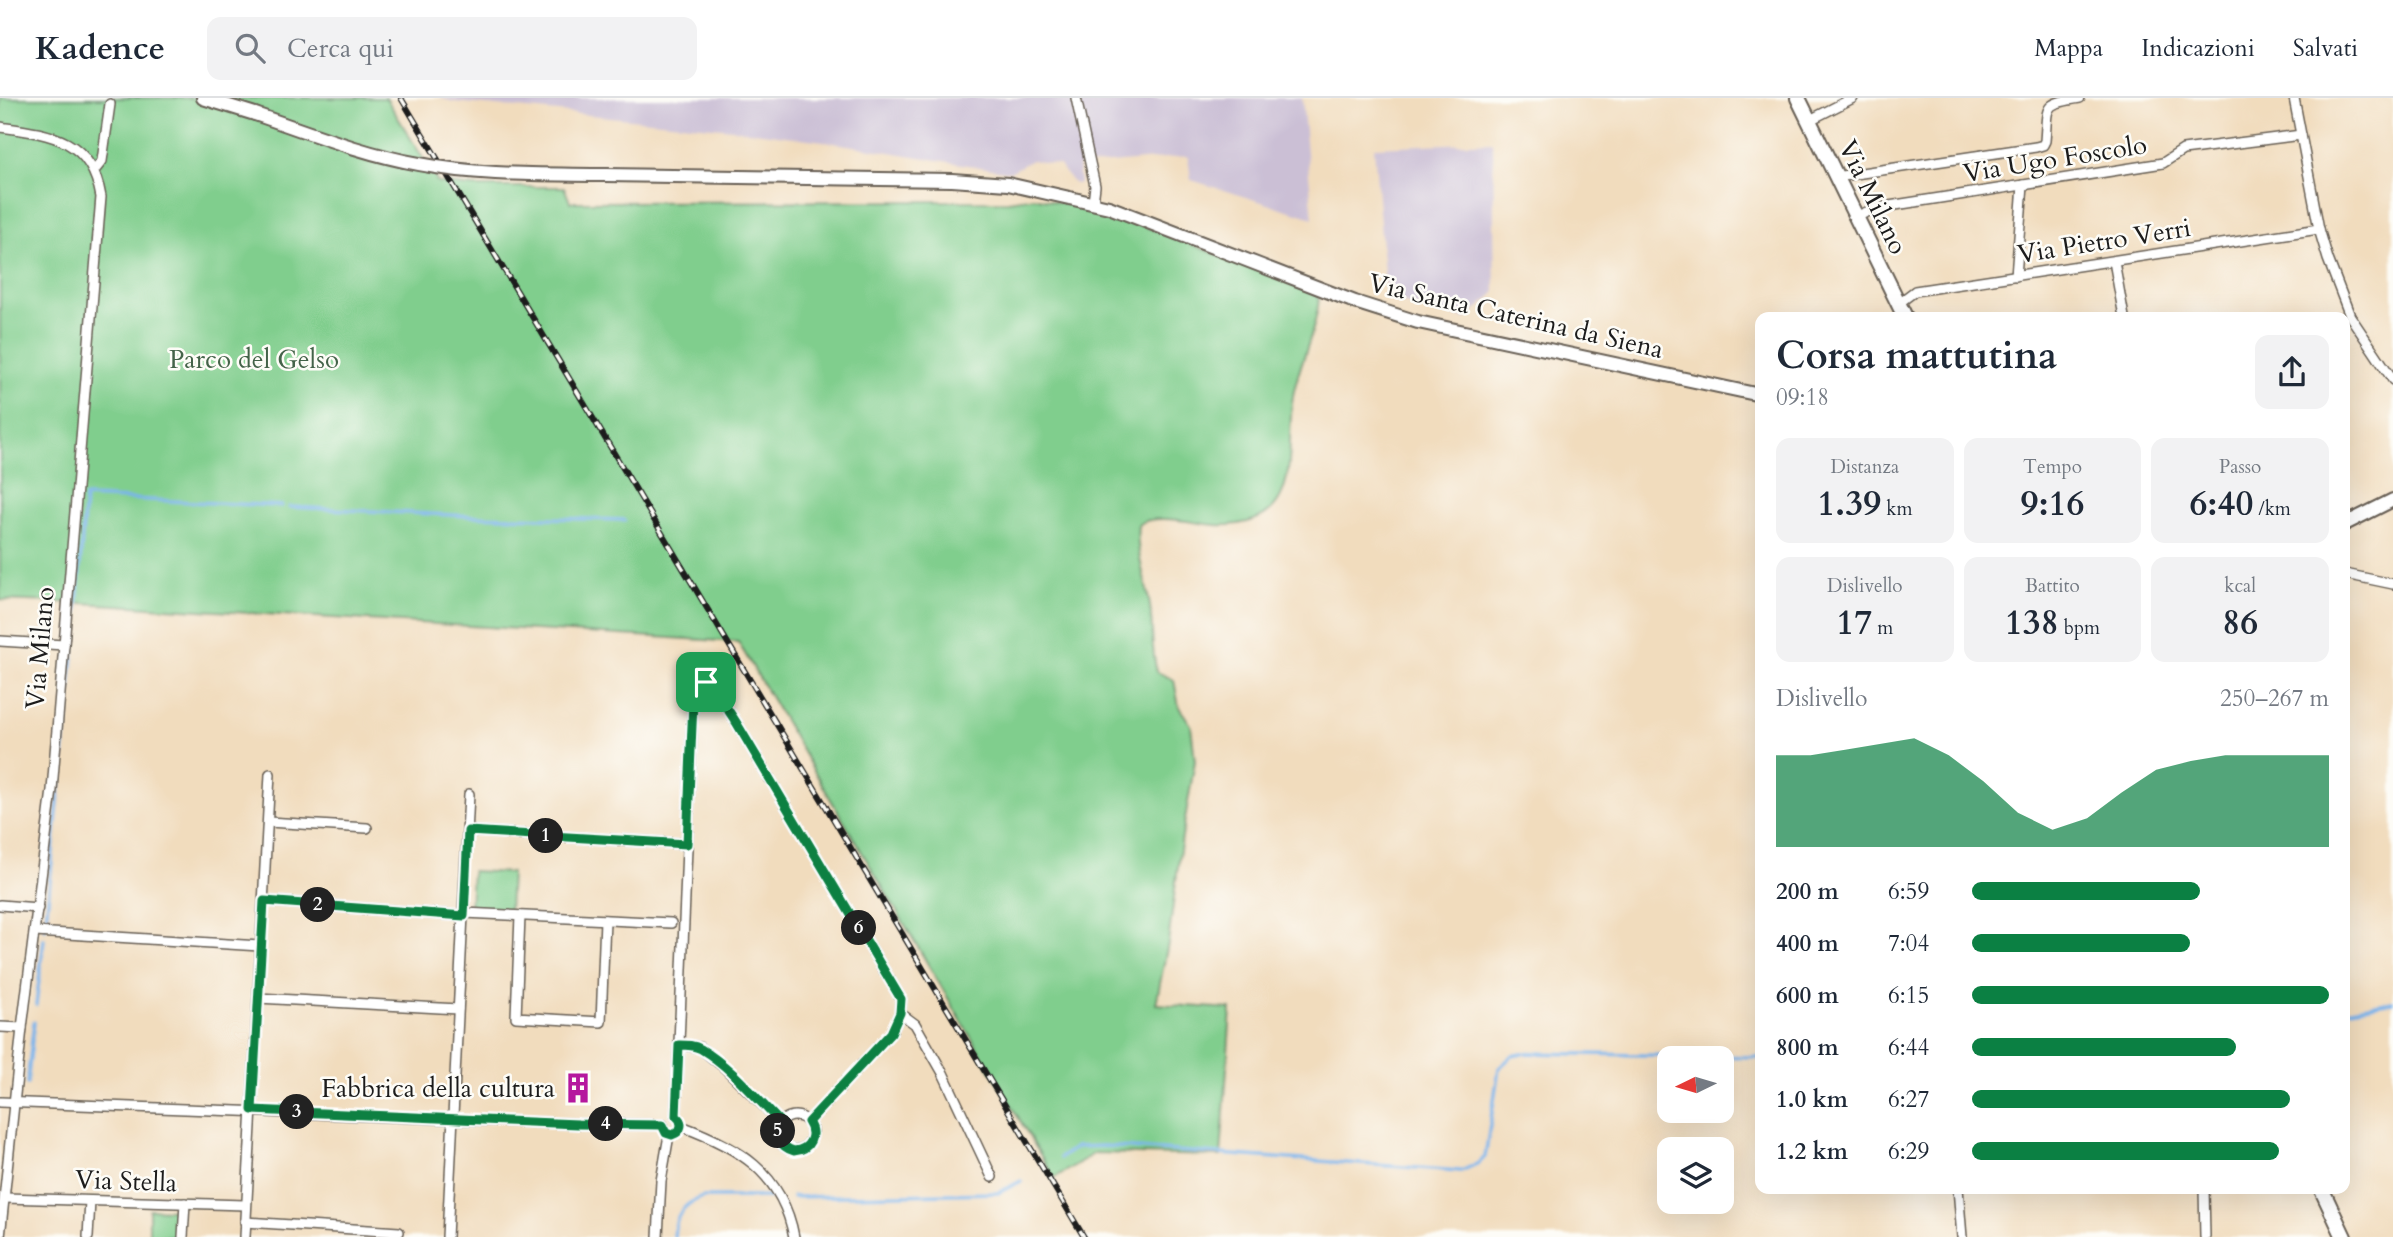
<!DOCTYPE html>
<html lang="it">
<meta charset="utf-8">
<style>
:root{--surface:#fff;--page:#f2f2f3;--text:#1f2937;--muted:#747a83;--line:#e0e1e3;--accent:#0b8043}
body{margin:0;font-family:Cardo,serif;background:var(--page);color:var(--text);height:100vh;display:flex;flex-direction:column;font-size:26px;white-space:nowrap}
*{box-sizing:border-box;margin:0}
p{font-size:23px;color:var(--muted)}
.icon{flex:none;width:38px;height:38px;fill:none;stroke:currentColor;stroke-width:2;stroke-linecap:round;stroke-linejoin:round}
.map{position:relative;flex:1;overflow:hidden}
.drawer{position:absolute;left:1755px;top:214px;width:595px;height:882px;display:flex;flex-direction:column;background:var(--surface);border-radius:14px;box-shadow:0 7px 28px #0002}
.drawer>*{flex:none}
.needle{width:46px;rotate:265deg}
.controls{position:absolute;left:1657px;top:948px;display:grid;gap:14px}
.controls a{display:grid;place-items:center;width:77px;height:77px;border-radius:14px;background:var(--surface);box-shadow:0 7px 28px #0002;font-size:35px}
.pin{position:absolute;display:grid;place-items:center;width:60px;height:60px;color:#fff;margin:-30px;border-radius:14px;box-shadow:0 4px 10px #0006}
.km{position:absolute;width:35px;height:35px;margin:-18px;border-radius:50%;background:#222;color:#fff;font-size:19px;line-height:35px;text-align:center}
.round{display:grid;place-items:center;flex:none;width:74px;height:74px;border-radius:14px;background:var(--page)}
.summary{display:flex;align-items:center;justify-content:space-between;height:119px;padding:0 21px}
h1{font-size:38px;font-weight:700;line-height:52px}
.metrics{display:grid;grid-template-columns:repeat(3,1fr);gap:10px;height:119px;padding:7px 21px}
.metrics div{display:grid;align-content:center;border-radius:14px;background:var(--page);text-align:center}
.metrics b{font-size:35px;font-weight:700}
.metrics small{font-size:19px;font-weight:400}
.metrics p{font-size:19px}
.chart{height:196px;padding:14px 21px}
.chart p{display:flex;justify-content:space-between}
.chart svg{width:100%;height:126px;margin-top:7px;fill:var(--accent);opacity:.7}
ul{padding:0 21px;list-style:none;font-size:23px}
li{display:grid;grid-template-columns:112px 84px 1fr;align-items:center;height:52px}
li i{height:18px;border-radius:9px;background:var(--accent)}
header{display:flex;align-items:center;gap:42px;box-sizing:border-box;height:98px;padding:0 35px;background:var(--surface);border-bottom:2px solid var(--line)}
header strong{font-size:33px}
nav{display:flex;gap:38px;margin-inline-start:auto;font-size:24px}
.search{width:490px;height:63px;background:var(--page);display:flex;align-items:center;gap:18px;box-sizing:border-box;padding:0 24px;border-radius:14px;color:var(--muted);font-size:26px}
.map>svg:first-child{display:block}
.industrial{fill:#cbbfd5}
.green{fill:#80ce8d;stroke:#4e7554;stroke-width:2}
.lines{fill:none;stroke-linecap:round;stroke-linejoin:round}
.stream{stroke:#7ab4eb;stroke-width:3.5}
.street-casing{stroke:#675f54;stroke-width:12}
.secondary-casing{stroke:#675f54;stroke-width:16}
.primary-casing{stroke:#675f54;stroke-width:18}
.street{stroke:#fff;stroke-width:9}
.secondary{stroke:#fff;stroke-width:12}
.primary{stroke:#fff;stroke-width:14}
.rail-casing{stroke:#1c1c1c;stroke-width:6}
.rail{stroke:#fdfcf7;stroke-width:3.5;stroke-dasharray:10;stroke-linecap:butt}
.secondary-bridge-casing{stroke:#675f54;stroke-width:16;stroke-linecap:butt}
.secondary-bridge{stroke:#fff;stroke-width:12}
.route-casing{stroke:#fff;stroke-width:14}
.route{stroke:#0b8043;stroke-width:9}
.labels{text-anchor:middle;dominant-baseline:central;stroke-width:5;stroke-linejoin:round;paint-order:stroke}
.street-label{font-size:26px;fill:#1c1c1c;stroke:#fdfcf7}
.park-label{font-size:26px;fill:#446349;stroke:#fdfcf7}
.poi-label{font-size:26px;fill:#1c1c1c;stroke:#fdfcf7;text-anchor:end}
</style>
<header>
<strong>Kadence</strong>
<div class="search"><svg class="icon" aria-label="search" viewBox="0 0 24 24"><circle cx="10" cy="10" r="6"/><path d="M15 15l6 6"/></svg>Cerca qui</div>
<nav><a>Mappa</a><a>Indicazioni</a><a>Salvati</a></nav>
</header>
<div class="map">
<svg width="2393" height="1139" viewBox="0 0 2393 1139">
<rect width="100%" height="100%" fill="#fdfcf7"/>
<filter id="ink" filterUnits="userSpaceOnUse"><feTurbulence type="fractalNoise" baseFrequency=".0143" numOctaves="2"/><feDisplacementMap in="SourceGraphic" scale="14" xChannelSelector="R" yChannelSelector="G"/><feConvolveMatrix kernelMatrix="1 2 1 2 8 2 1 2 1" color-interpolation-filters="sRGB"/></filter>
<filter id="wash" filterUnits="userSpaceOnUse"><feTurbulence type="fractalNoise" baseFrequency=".00686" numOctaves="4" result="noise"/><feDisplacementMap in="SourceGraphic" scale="28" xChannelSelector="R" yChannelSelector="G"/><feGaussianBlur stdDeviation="1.57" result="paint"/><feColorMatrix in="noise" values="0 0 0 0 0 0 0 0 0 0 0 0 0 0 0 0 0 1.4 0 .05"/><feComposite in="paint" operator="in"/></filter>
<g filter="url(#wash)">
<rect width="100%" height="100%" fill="#f1dcbd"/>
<!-- industrial -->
<g class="industrial">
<path d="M438,0H1302L1313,120L1191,82L1188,58L1078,68L1080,85L1074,86L1059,67L1032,62L1010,74L823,43L732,31L455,4Z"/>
<path d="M1493,44L1495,195L1466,221L1386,200L1374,49Z"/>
</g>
<!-- green -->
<g class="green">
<path d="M0,0H386L438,85L474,89H564L570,104L1008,103L1034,99L1113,116L1316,195L1319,200C1316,233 1301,261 1294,293C1283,342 1307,417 1238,426C1231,427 1224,428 1216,427C1197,426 1153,414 1138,427C1135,454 1146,482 1150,508C1153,530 1151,552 1157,574L1174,582L1179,609L1191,627L1195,663L1181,745L1168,845L1156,906L1231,911L1221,1058L1095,1055L1054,1080L738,544L81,505L0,502Z"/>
<path d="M472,773L511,775L509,813L470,810Z"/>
<path d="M149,1111L173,1112L177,1118V1138H149Z"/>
</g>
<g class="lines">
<!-- stream -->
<g class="stream">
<path d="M289,409L472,418L625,422"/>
<path d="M45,831L74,547L85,399L282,408"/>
<path d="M36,907L44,841"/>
<path d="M2345,912L2393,904"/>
<path d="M27,986L34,924"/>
<path d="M1060,1060L1076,1049L1104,1048L1461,1073L1479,1065L1485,1059L1499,970L1512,958L1527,955L1760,959"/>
<path d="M793,1099L998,1095L1021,1083"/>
<path d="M674,1139C675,1118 682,1106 703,1099H771"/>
</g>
</g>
</g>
<g filter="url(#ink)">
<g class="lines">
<!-- street casing -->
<g class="street-casing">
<g id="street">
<path d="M1076,0L1095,88L1093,105"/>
<path d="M2294,0L2319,131L2328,161L2350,218L2393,282"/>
<path d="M1808,23L1853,0"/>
<path d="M0,29C50,36 91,40 101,99L52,692L22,930L0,1139"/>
<path d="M94,73L102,63L110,6"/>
<path d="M1835,79L2036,49L2043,47L2045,43C2048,7 2042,6 2080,0"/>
<path d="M1855,119L1874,111L1889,108L2163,65L2183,52L2301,37"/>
<path d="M2114,163L2124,219"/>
<path d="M2016,178L2023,87"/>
<path d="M1899,205L1915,193L2319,131"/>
<path d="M2345,476L2393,486"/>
<path d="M0,543L64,547"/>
<path d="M268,724L367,730"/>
<path d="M468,733L687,746"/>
<path d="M264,803L464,818"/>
<path d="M0,807L38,810"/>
<path d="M464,815L671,825"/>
<path d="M520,818L516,919L601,924L605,822"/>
<path d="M35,834L260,848"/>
<path d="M258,900L458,911"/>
<path d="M900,915L915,926L943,975L992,1079"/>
<path d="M0,929L22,930"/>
<path d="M679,947L699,949L724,969L781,1025"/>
<path d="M0,1004L578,1026L662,1027"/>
<circle cx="795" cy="1035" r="17"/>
<path d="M676,1018L693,604C695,594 698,583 711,586L736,624L901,901L900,915L891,935L808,1024"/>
<path d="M681,1028C738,1049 782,1074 794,1139"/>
<path d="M1958,1090L1962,1139"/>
<path d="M2204,1090L2205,1139"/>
<path d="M5,1100L245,1107"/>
<path d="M245,1124L399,1134"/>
<path d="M88,1139L90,1103"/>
<path d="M183,1139L185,1105"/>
<path d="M245,1139L270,676"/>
<path d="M447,1139L469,696"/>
<path d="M658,1139L661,1083L669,1037"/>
</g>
</g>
<!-- secondary casing -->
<g class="secondary-casing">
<g id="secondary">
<path d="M203,0L255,16"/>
<path d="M606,77L952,82L1008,86L1109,109L1355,204L1418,224L1760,297"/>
<path d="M2345,426L2393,402"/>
</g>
</g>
<!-- primary casing -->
<g class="primary-casing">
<g id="primary">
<path d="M1798,0L1905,219"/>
<path d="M2321,1090L2344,1139"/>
</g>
</g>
<!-- street -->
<use href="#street" class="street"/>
<!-- secondary -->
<use href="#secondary" class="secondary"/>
<!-- primary -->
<use href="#primary" class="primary"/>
<!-- rail casing -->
<g class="rail-casing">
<path id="rail" d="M401,0L1084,1139"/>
</g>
<!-- rail -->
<use href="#rail" class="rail"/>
<!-- secondary-bridge casing -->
<g class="secondary-bridge-casing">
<path id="secondary-bridge" d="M255,16C308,34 363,56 419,66C480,78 544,76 606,77"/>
</g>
<!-- secondary-bridge -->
<use href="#secondary-bridge" class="secondary-bridge"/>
</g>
</g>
<g class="lines" filter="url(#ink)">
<!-- route casing -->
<g class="route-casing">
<path id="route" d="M706,584L711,586L736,624L901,901L900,915L891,935L808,1024C817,1037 810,1052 794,1053C780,1049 775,1038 781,1025C756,1000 731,969 701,951C694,947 687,947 679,947L676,1018C684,1024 682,1034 672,1037L666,1035L662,1027L578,1026L252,1012L264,803L464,818L468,733L687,746L693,604C695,594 696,588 706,584Z"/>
</g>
<!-- route -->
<use href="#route" class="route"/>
</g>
<!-- icons -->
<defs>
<g id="building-bare" transform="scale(2.415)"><path d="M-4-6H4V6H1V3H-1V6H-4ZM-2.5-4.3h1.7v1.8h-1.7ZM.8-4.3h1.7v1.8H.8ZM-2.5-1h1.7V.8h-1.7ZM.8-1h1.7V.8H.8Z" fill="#b5179e" stroke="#fdfcf7" stroke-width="2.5" paint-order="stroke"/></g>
</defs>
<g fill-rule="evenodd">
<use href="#building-bare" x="578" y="990"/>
</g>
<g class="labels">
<!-- street labels -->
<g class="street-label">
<text transform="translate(2055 61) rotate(-9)">Via Ugo Foscolo</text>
<text transform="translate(1873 99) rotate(64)">Via Milano</text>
<text transform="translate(2104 143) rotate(-9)">Via Pietro Verri</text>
<text transform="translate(1516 218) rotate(13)">Via Santa Caterina da Siena</text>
<text transform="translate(40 550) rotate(-85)">Via Milano</text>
<text transform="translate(126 1083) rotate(2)">Via Stella</text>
</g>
<!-- park labels -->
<g class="park-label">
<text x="254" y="261">Parco del Gelso</text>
</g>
<!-- poi labels -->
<g class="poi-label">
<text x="555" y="990">Fabbrica della cultura</text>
</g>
</g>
</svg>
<div class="controls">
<a><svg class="needle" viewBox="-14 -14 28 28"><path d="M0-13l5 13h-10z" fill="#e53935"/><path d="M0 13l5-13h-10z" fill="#747a83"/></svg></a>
<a><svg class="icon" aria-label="layers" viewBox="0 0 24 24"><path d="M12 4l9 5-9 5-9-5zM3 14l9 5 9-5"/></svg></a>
</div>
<div class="pin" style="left:706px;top:584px;background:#1e9e55"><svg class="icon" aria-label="arrive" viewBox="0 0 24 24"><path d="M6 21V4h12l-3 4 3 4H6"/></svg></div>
<b class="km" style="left:546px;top:738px">1</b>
<b class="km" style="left:318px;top:807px">2</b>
<b class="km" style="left:297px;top:1014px">3</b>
<b class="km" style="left:606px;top:1026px">4</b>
<b class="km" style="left:778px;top:1033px">5</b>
<b class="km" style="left:859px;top:830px">6</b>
<section class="drawer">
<div class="summary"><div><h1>Corsa mattutina</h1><p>09:18</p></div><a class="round"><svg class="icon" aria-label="share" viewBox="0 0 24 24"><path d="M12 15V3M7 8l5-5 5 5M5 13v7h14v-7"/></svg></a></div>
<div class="metrics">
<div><p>Distanza</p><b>1.39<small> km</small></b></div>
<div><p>Tempo</p><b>9:16</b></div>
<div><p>Passo</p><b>6:40<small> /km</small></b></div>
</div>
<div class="metrics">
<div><p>Dislivello</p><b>17<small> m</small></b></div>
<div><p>Battito</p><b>138<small> bpm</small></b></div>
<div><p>kcal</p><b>86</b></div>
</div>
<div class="chart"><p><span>Dislivello</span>250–267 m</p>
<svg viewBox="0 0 160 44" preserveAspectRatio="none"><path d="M0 44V12L10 12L20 10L30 8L40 6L50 12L60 21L70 32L80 38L90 34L100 25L110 17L120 14L130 12L140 12L150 12L160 12V44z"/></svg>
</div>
<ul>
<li><b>200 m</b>6:59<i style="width:64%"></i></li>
<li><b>400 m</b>7:04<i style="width:61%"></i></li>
<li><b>600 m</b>6:15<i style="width:100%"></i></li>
<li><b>800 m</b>6:44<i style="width:74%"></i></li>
<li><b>1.0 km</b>6:27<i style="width:89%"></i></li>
<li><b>1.2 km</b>6:29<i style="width:86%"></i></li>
</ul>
</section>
</div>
